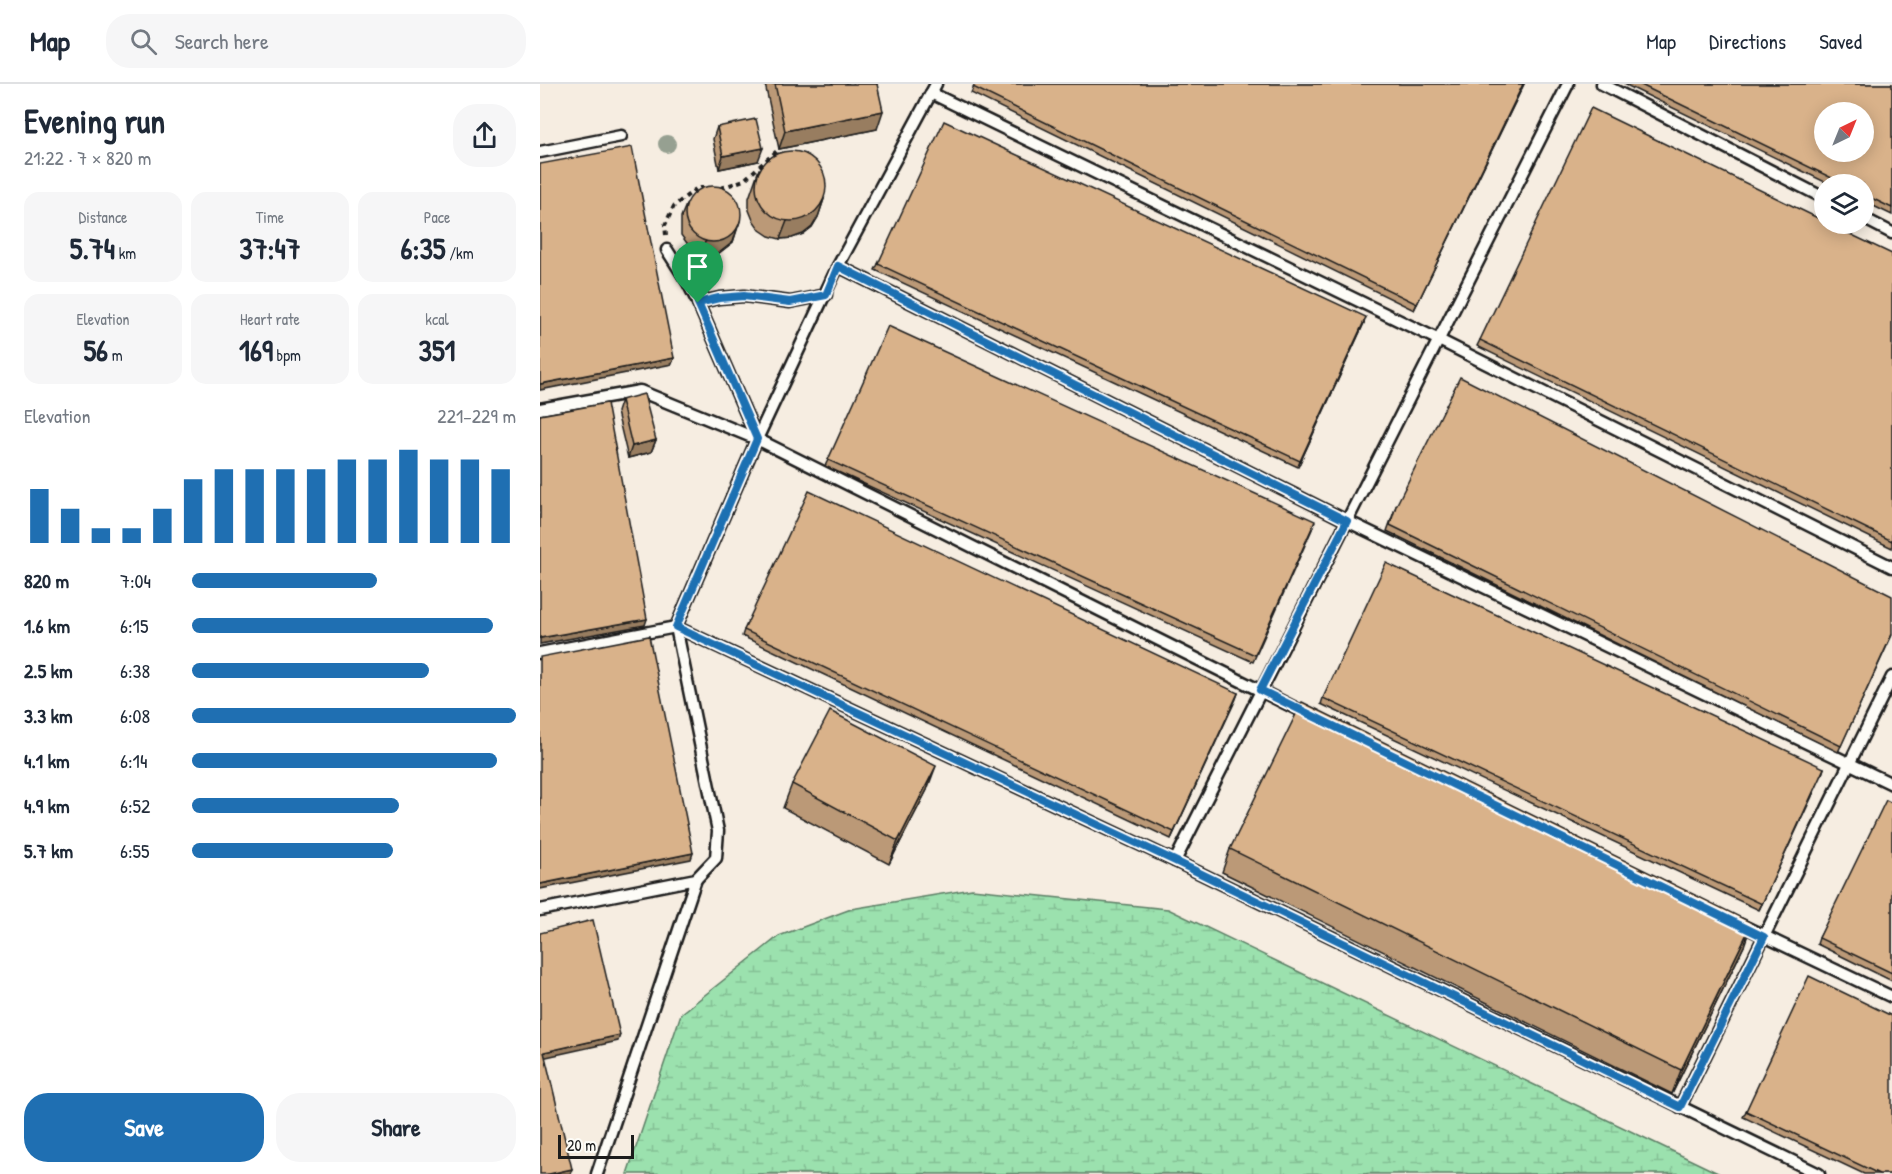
<!DOCTYPE html>
<meta charset="utf-8">
<style>
:root{--surface:#fff;--page:#f6f6f7;--text:#1f2937;--muted:#747a83;--line:#e0e1e3;--accent:#1f6fb2}
body{margin:0;font-family:"Patrick Hand",sans-serif;background:var(--page);color:var(--text);height:100vh;display:flex;flex-direction:column;font-size:22px;white-space:nowrap}
*{box-sizing:border-box;margin:0}
p{font-size:20px;color:var(--muted)}
.icon{flex:none;width:33px;height:33px;fill:none;stroke:currentColor;stroke-width:2;stroke-linecap:round;stroke-linejoin:round}
.map{position:relative;flex:1;overflow:hidden}
.drawer{display:flex;flex-direction:column;background:var(--surface);width:540px}
.drawer>*{flex:none}
.needle{width:39px;rotate:43deg}
.buttons{position:absolute;left:1274px;top:18px;display:grid;gap:12px}
.buttons a{display:grid;place-items:center;width:60px;height:60px;border-radius:50%;background:var(--surface);box-shadow:0 3px 15px #0003;font-size:30px}
.scale{position:absolute;left:18px;bottom:15px;width:76px;box-sizing:border-box;padding-left:6px;border:3px solid #1c1c1c;border-top:0;font-size:16px;line-height:21px;white-space:nowrap;color:#1c1c1c;-webkit-text-stroke:4px #fdfcf7;paint-order:stroke}
.pin{position:absolute;display:grid;place-items:center;width:51px;height:51px;color:#fff;margin:-62px -26px;border-radius:50% 50% 50% 0;rotate:-45deg;box-shadow:0 0 6px #0007}
.pin .icon{rotate:45deg}
.round{display:grid;place-items:center;flex:none;width:63px;height:63px;border-radius:24px;background:var(--page)}
.headline{display:flex;align-items:center;justify-content:space-between;height:102px;padding:0 24px}
h1{font-size:33px;font-weight:700;line-height:45px}
.metrics{display:grid;grid-template-columns:repeat(3,1fr);gap:9px;height:102px;padding:6px 24px}
.metrics div{display:grid;align-content:center;border-radius:15px;background:var(--page);text-align:center}
.metrics b{font-size:30px;font-weight:700}
.metrics small{font-size:16px;font-weight:400}
.metrics p{font-size:16px}
.chart{height:168px;padding:12px 24px}
.chart p{display:flex;justify-content:space-between}
.chart svg{width:100%;height:108px;margin-top:6px;stroke:var(--accent);stroke-width:6}
.cta{display:flex;gap:12px;margin-top:auto;padding:12px 24px}
.cta a{flex:1;height:69px;border-radius:24px;background:var(--accent);color:#fff;font-size:24px;font-weight:700;line-height:69px;text-align:center}
.cta a+a{background:var(--page);color:var(--text)}
ul{padding:0 24px;list-style:none;font-size:20px}
li{display:grid;grid-template-columns:96px 72px 1fr;align-items:center;height:45px}
li i{height:15px;border-radius:8px;background:var(--accent)}
header{display:flex;align-items:center;gap:36px;box-sizing:border-box;height:84px;padding:0 30px;background:var(--surface);border-bottom:2px solid var(--line)}
header strong{font-size:28px}
nav{display:flex;gap:33px;margin-inline-start:auto;font-size:21px}
.search{width:420px;height:54px;background:var(--page);display:flex;align-items:center;gap:15px;box-sizing:border-box;padding:0 21px;border-radius:24px;color:var(--muted);font-size:22px}
main{display:flex;flex:1;min-height:0}
.map>svg:first-child{display:block}
.wetland{fill:url(#wetland-marsh);stroke:#5c7e65;stroke-width:1.5}
.lines{fill:none;stroke-linecap:round;stroke-linejoin:round}
.lane-casing{stroke:#1c1c1c;stroke-width:15}
.path{stroke:#1c1c1c;stroke-width:4;stroke-dasharray:4.5 4.5;stroke-linecap:butt}
.lane{stroke:#fdfcf7;stroke-width:10}
.tree{fill:#96a091}
.wall{fill:#b97;stroke:#1c1c1c;stroke-width:1.5}
.shaded-wall{fill:#987d61;stroke:#1c1c1c;stroke-width:1.5}
.building{fill:#d9b28a;stroke:#1c1c1c;stroke-width:1.5;fill-rule:evenodd}
.route-casing{stroke:#fff;stroke-width:12}
.route{stroke:#1f6fb2;stroke-width:8}
</style>
<header>
<strong>Map</strong>
<div class="search"><svg class="icon" aria-label="search" viewBox="0 0 24 24"><circle cx="10" cy="10" r="6"/><path d="M15 15l6 6"/></svg>Search here</div>
<nav><a>Map</a><a>Directions</a><a>Saved</a></nav>
</header>
<main>
<section class="drawer">
<div class="headline"><div><h1>Evening run</h1><p>21:22 · 7 × 820 m</p></div><a class="round"><svg class="icon" aria-label="share" viewBox="0 0 24 24"><path d="M12 15V3M7 8l5-5 5 5M5 13v7h14v-7"/></svg></a></div>
<div class="metrics">
<div><p>Distance</p><b>5.74<small> km</small></b></div>
<div><p>Time</p><b>37:47</b></div>
<div><p>Pace</p><b>6:35<small> /km</small></b></div>
</div>
<div class="metrics">
<div><p>Elevation</p><b>56<small> m</small></b></div>
<div><p>Heart rate</p><b>169<small> bpm</small></b></div>
<div><p>kcal</p><b>351</b></div>
</div>
<div class="chart"><p><span>Elevation</span>221–229 m</p>
<svg viewBox="0 0 160 44" preserveAspectRatio="none"><path d="M5 44V22M15 44V30M25 44V38M35 44V38M45 44V30M55 44V18M65 44V14M75 44V14M85 44V14M95 44V14M105 44V10M115 44V10M125 44V6M135 44V10M145 44V10M155 44V14"/></svg>
</div>
<ul>
<li><b>820 m</b>7:04<i style="width:57%"></i></li>
<li><b>1.6 km</b>6:15<i style="width:93%"></i></li>
<li><b>2.5 km</b>6:38<i style="width:73%"></i></li>
<li><b>3.3 km</b>6:08<i style="width:100%"></i></li>
<li><b>4.1 km</b>6:14<i style="width:94%"></i></li>
<li><b>4.9 km</b>6:52<i style="width:64%"></i></li>
<li><b>5.7 km</b>6:55<i style="width:62%"></i></li>
</ul>
<div class="cta"><a>Save</a><a>Share</a></div>
</section>
<div class="map">
<svg width="1352" height="1090" viewBox="0 0 1352 1090">
<defs>
<pattern id="wetland-marsh" width="20" height="14" patternUnits="userSpaceOnUse" patternTransform="scale(1.5)"><rect width="20" height="14" fill="#9be1ae"/><path d="M1 5h8M5 5V1M11 12h8M15 12V8" fill="none" stroke="#85c095"/></pattern>
</defs>
<rect width="100%" height="100%" fill="#f6ede1"/>
<filter id="ink" filterUnits="userSpaceOnUse"><feTurbulence type="fractalNoise" baseFrequency=".0167" numOctaves="2"/><feDisplacementMap in="SourceGraphic" scale="12" xChannelSelector="R" yChannelSelector="G"/><feConvolveMatrix kernelMatrix="1 2 1 2 8 2 1 2 1" color-interpolation-filters="sRGB"/></filter>
<g filter="url(#ink)">
<!-- wetland -->
<path class="wetland" d="M432,805L628,825L1180,1090H87L141,930L239,852L311,825Z"/>
<g class="lines">
<!-- lane casing -->
<g class="lane-casing">
<g id="lane">
<path d="M1062,0L1284,114"/>
<path d="M391,9L899,256L1352,483"/>
<path d="M0,68L81,52"/>
<path d="M1323,134L1352,149"/>
<path d="M298,182L807,437L1352,700"/>
<path d="M158,219L179,214L204,212L250,218L286,211"/>
<path d="M0,325L100,307L217,355L158,219L148,199L127,166"/>
<path d="M217,355L769,631"/>
<path d="M0,569L136,543L635,777L1279,1090"/>
<path d="M635,777L1028,0"/>
<path d="M0,826L156,795L176,774L178,747L136,543L217,355L298,182L396,0"/>
<path d="M1199,840L1352,913"/>
<path d="M1140,1023L1352,593"/>
<path d="M57,1090L156,795"/>
</g>
</g>
<!-- path -->
<g class="path">
<path d="M181,104L204,96L239,65"/>
<path d="M126,151L125,141L134,122L157,104H167"/>
</g>
<!-- lane -->
<use href="#lane" class="lane"/>
</g>
<!-- trees -->
<circle class="tree" cx="127" cy="60" r="9"/>
<!-- wall -->
<g class="wall">
<path d="M225,0H337V45L239,65Z"/>
<path d="M435,0H984L874,226L431,9Z"/>
<path d="M1084,0H1352V131L1323,117V100H1289Z"/>
<path d="M177,43L218,77L179,85L173,55Z"/>
<path d="M219,85L284,115L278,133L272,143L263,150L252,154L240,155L229,152L220,146L213,136L209,126V114Z"/>
<path d="M146,121L200,137L193,158L179,169L170,171L160,170L152,166L141,151V133Z"/>
<path d="M1352,170V464L937,262L940,256Z"/>
<path d="M338,180L824,239L758,383L335,186Z"/>
<path d="M81,316L116,356L111,368L88,374L77,328Z"/>
<path d="M288,376L773,443L713,578L285,382Z"/>
<path d="M856,422L1352,551L1298,668L847,447Z"/>
<path d="M204,546L698,609L631,755L202,552Z"/>
<path d="M783,614L1284,684L1219,826L781,620Z"/>
<path d="M252,700L387,706L349,780L243,724Z"/>
<path d="M1352,719V897L1277,860L1279,854Z"/>
<path d="M690,765L1204,862L1132,1010L682,788Z"/>
<path d="M1206,1027L1352,1090H1324L1203,1033Z"/>
</g>
<!-- shaded-wall -->
<g class="shaded-wall">
<path d="M983,0H984L874,226L877,220Z"/>
<path d="M343,27L337,45L239,65L245,47Z"/>
<path d="M223,64L218,77L179,85L183,72Z"/>
<path d="M284,115L278,133L272,143L263,150L252,154L240,155L247,137Z"/>
<path d="M197,145L193,158L179,169L170,171L160,170L165,158Z"/>
<path d="M826,233L824,239L758,383L760,377Z"/>
<path d="M134,274L132,280L0,306V300Z"/>
<path d="M116,356L111,368L88,374L92,362Z"/>
<path d="M107,535L105,541L0,560V554Z"/>
<path d="M698,609L696,615L631,755L634,748Z"/>
<path d="M396,682L387,706L349,780L358,757Z"/>
<path d="M1284,684L1282,691L1219,826L1222,820Z"/>
<path d="M153,769L151,775L0,805V800Z"/>
<path d="M1212,839L1204,862L1132,1010L1141,986Z"/>
<path d="M80,951L78,957L2,974L4,968Z"/>
<path d="M32,1085L30,1090H9Z"/>
</g>
<!-- building -->
<g class="building">
<path d="M235,0H337L343,27L245,47Z"/>
<path d="M435,0H983L877,220L433,3Z"/>
<path d="M1099,0H1352V124L1323,110V100H1304ZM1284,28H1323V68H1284Z"/>
<path d="M1051,24L1284,137V140H1289L1352,170V457L940,256Z"/>
<path d="M216,35L223,64L183,72L177,43Z"/>
<path d="M404,37L826,233L760,377L338,180Z"/>
<path d="M92,63L134,274L0,300V80Z"/>
<circle cx="251" cy="102" r="35"/>
<circle cx="173" cy="130" r="28"/>
<path d="M348,242L775,437L715,571L288,376Z"/>
<path d="M920,293L1352,512V550L1301,662L850,441L856,422Z"/>
<path d="M104,310L116,356L92,362L81,316Z"/>
<path d="M67,319L107,535L0,554V331Z"/>
<path d="M269,407L698,609L634,748L204,546Z"/>
<path d="M846,479L1284,684L1222,820L783,614Z"/>
<path d="M109,552L153,769L0,800V573Z"/>
<path d="M762,618L1212,839L1141,986L690,765Z"/>
<path d="M290,627L396,682L358,757L252,700Z"/>
<path d="M1346,716L1352,719V889L1279,854Z"/>
<path d="M53,836L80,951L4,968L32,1085L9,1090H0V849Z"/>
<path d="M1269,892L1352,932V1090H1339L1206,1027Z"/>
</g>
</g>
<g class="lines" filter="url(#ink)">
<!-- route casing -->
<g class="route-casing">
<path id="route" d="M298,182L807,437L720,606L1224,853L1140,1023L635,777L136,543L217,355L158,219L179,214L204,212L250,218L286,211Z"/>
</g>
<!-- route -->
<use href="#route" class="route"/>
</g>
</svg>
<div class="buttons">
<a><svg class="needle" viewBox="-14 -14 28 28"><path d="M0-13l5 13h-10z" fill="#e53935"/><path d="M0 13l5-13h-10z" fill="#747a83"/></svg></a>
<a><svg class="icon" aria-label="layers" viewBox="0 0 24 24"><path d="M12 4l9 5-9 5-9-5zM3 14l9 5 9-5"/></svg></a>
</div>
<div class="scale">20 m</div>
<div class="pin" style="left:158px;top:219px;background:#1e9e55"><svg class="icon" aria-label="arrive" viewBox="0 0 24 24"><path d="M6 21V4h12l-3 4 3 4H6"/></svg></div>
</div>
</main>
